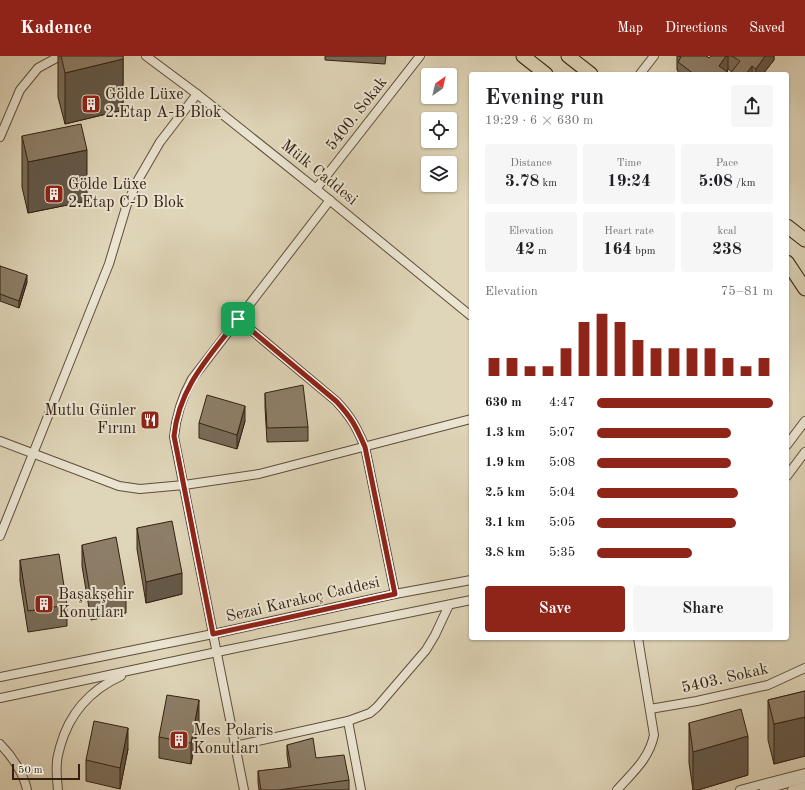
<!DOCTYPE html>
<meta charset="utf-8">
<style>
:root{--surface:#fff;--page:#f6f6f6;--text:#202124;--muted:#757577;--accent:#8f2418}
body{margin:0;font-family:"Old Standard TT",serif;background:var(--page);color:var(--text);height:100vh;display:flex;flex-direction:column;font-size:15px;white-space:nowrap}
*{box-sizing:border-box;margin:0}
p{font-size:13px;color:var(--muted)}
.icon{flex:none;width:22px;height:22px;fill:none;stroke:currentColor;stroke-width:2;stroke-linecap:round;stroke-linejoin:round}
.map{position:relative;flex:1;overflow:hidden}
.sheet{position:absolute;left:469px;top:16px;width:320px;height:568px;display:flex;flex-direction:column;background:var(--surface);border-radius:4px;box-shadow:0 1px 3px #0004}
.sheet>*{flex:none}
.needle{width:26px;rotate:34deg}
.tools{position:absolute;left:421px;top:12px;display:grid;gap:8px}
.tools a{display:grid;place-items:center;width:36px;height:36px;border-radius:4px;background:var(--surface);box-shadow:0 1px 3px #0004;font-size:20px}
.scale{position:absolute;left:12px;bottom:10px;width:68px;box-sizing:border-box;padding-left:4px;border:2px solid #342011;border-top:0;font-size:11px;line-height:14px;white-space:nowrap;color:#342011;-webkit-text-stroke:3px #eae4d1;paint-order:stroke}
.pin{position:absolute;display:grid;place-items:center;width:34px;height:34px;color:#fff;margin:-17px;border-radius:8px;box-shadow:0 2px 6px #0006}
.round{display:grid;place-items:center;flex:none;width:42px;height:42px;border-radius:4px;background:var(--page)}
.overview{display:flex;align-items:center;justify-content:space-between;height:68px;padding:0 16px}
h1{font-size:22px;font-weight:700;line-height:30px}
.metrics{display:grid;grid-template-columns:repeat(3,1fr);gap:6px;height:68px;padding:4px 16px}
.metrics div{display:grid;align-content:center;border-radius:4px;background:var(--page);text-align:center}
.metrics b{font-size:17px;font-weight:700}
.metrics small{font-size:11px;font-weight:400}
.metrics p{font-size:11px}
.chart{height:112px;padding:8px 16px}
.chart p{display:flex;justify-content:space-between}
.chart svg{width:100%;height:72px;margin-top:4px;stroke:var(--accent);stroke-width:6}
.primary-button{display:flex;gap:8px;margin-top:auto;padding:8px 16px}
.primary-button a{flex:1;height:46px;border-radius:4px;background:var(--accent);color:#fff;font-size:16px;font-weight:700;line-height:46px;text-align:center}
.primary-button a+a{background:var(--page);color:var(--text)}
ul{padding:0 16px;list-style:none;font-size:13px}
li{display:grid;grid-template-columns:64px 48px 1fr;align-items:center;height:30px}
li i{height:10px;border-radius:5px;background:var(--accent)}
header{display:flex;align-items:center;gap:24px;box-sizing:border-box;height:56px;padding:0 20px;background:var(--accent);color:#fff}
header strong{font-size:19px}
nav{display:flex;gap:22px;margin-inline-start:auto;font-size:14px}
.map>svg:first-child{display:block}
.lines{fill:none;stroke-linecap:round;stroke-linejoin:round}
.street-casing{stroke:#5f4d3b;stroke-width:10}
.primary-casing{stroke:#342011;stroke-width:15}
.street{stroke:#eae4d1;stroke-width:8}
.primary{stroke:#dfd5b8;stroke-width:13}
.wall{fill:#796c59;stroke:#342011;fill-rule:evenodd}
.shaded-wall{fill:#635849;stroke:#342011}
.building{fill:#8d7e68;stroke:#342011}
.route-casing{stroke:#fff;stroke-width:8}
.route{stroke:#8f2418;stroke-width:5}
.labels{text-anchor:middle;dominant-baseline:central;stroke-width:4;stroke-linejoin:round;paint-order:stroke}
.poi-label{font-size:16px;fill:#342011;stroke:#eae4d1;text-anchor:start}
.street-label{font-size:16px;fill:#342011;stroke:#eae4d1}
</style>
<header>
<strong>Kadence</strong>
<nav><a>Map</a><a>Directions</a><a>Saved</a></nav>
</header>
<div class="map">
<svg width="805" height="734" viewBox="0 0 805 734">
<rect width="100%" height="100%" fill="#dfd5b8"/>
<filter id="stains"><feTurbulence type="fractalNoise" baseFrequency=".005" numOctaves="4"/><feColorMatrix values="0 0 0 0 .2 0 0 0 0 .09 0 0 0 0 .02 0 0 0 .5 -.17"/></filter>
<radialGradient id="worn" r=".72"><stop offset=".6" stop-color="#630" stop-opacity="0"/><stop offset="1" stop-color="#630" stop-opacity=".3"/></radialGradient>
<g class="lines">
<!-- street casing -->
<g class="street-casing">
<g id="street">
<path d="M146,0L197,38L316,133L471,260"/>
<path d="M640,18L654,0"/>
<path d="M0,81L20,34L38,12L60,0"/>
<path d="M316,133L420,0"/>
<path d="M238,263L336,345C351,361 356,370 365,391L395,538"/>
<path d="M0,385L119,430L140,433L184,429L259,418L471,363"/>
<path d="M787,389L805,365"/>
<path d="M787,420L805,396"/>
<path d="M0,480L109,208L127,148L138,124L160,86L197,38"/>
<path d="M0,621L213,578L395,538L471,524"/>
<path d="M0,642L217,596L471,544"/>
<path d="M650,653L697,645L768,629L805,612"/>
<path d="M348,665L361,734"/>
<path d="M0,688C12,700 24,718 27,734"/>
<path d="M235,690L348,665L370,657L377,651L426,594L435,579L449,549"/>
<path d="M58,734C57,725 56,715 57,706C57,701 59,696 60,691C69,658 90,634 121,620"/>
<path d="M244,734L174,381C176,360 182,341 192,323L330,144"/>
<path d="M617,734C633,716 649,703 654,679L638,582"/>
<path d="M740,734L805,717"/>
<path d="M764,734L802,723"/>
<path d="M792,734L805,730"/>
</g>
</g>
<!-- primary casing -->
<g class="primary-casing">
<g id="primary">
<path d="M523,0L546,18"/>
<path d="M568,0L591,18"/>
<path d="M787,170L805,184"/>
<path d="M787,206L805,233"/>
</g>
</g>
<!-- street -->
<use href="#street" class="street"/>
<!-- primary -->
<use href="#primary" class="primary"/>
</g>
<!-- wall -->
<g class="wall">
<path d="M58,0H123V54L65,68L58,41Z"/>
<path d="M325,0H386L385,8L325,4Z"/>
<path d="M677,0H706L709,2L711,0H774V4L763,18H678V14H677ZM728,13L732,16L730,18L727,15Z"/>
<path d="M22,80L87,145L28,157L22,131Z"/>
<path d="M0,210L27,226L19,252L0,245Z"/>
<path d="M265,337L308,371V385L267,386L265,351Z"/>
<path d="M245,365L237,393L199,382V367Z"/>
<path d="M137,472L182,538L146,547L137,493Z"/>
<path d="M82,489L126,536V557L91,564L82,510Z"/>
<path d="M20,504L67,549V570L28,576L20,525Z"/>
<path d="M805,635V700L774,708L768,684V644Z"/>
<path d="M199,665L191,708L159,702V681Z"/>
<path d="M689,667L748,719L698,734H693L689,707Z"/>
<path d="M287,689L316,702L349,724V734H259L258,726V715L289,712L287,699Z"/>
<path d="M128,693L120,733L86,725V704Z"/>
</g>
<!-- shaded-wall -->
<g class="shaded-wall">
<path d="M726,0H728V13L725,18L719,10Z"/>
<path d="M765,0H774V4L763,18H756V13Z"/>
<path d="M123,3V54L65,68V17Z"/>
<path d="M752,10V18H746Z"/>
<path d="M87,94V145L28,157V106Z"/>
<path d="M27,219V226L19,252V245Z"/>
<path d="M245,350V365L237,393V379Z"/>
<path d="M182,517V538L146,547V526Z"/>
<path d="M199,644V665L191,708V687Z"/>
<path d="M805,661V700L774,708V668Z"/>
<path d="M128,672V693L120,733V712Z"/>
<path d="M748,680V719L698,734H693V696Z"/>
</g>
<!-- building -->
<g class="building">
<path d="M61,0H123V3L65,17Z"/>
<path d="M679,0H706L709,2L711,0H726L719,10L730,18L740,5L732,0H765L756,13L752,10L746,18H694L678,6L681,1Z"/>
<path d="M81,68L87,94L28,106L22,80Z"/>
<path d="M0,210L27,219L19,245L0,238Z"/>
<path d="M303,329L308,371L267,372L265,337Z"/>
<path d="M207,339L245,350L237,379L199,367Z"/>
<path d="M172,465L182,517L146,526L137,472Z"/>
<path d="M116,481L126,536L91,543L82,489Z"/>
<path d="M59,498L67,549L28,555L20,504Z"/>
<path d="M805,635V661L774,668L768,644Z"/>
<path d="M167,639L199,644L191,687L159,681Z"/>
<path d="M741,653L748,680L693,696L689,667Z"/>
<path d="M94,665L128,672L120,712L86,704Z"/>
<path d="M313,682L316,702L344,699L349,724L279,734H261L258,715L291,711L287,689Z"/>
</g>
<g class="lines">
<!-- route casing -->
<g class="route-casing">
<path id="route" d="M238,263L336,345C351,361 356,370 365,391L395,538L213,578L174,380C179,331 209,301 238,263Z"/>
</g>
<!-- route -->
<use href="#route" class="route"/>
</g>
<!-- icons -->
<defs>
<g id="building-square" transform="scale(1)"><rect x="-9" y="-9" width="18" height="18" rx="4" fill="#8f2418" stroke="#eae4d1"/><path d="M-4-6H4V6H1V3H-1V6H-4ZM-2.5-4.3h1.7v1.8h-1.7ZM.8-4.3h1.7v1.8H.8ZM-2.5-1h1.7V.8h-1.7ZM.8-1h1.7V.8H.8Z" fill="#fff"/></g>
<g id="restaurant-square" transform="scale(1)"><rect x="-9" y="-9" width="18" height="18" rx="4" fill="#8f2418" stroke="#eae4d1"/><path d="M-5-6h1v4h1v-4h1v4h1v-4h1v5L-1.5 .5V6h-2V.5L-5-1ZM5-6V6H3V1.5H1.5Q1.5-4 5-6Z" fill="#fff"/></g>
</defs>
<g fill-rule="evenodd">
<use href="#building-square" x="91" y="48"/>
<use href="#building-square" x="54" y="138"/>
<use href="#restaurant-square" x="150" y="364"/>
<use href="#building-square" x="44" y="548"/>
<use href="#building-square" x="179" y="684"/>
</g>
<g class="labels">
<!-- poi labels -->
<g class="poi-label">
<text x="105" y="39">Gölde Lüxe<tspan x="105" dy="18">2.Etap A-B Blok</tspan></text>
<text x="68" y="129">Gölde Lüxe<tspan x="68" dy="18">2.Etap C-D Blok</tspan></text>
<text x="136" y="355" text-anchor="end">Mutlu Günler<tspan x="136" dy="18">Fırını</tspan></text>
<text x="58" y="539">Başakşehir<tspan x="58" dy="18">Konutları</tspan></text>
<text x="193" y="675">Mes Polaris<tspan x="193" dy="18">Konutları</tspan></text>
</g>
<!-- street labels -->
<g class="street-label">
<text transform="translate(357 58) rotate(-52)">5400. Sokak</text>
<text transform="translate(319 117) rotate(39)">Mülk Caddesi</text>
<text transform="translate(303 544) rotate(-13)">Sezai Karakoç Caddesi</text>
<text transform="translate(725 623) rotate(-13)">5403. Sokak</text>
</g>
</g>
<rect width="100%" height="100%" filter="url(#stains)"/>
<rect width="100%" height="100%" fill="url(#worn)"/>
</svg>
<div class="tools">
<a><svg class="needle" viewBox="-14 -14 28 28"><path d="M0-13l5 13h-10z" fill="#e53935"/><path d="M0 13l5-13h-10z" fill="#757577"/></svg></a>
<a><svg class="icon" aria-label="locate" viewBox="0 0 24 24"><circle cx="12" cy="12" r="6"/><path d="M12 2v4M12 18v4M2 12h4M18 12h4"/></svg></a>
<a><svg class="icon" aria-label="layers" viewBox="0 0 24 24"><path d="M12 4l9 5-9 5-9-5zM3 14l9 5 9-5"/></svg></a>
</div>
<div class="scale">50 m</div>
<div class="pin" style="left:238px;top:263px;background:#1e9e55"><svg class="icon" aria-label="arrive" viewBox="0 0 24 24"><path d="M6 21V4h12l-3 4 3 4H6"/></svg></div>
<section class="sheet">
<div class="overview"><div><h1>Evening run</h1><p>19:29 · 6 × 630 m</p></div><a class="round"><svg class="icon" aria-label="share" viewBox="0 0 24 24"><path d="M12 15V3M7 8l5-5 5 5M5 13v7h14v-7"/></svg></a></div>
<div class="metrics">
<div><p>Distance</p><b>3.78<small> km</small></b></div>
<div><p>Time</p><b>19:24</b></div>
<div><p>Pace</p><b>5:08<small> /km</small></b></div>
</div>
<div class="metrics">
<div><p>Elevation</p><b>42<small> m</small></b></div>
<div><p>Heart rate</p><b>164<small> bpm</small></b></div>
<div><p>kcal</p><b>238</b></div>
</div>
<div class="chart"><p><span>Elevation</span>75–81 m</p>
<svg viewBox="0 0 160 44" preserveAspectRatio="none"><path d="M5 44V33M15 44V33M25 44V38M35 44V38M45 44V27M55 44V11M65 44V6M75 44V11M85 44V22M95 44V27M105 44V27M115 44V27M125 44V27M135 44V33M145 44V38M155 44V33"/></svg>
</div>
<ul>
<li><b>630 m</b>4:47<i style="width:100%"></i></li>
<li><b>1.3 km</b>5:07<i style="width:76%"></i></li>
<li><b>1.9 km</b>5:08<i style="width:76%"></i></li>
<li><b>2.5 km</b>5:04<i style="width:80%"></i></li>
<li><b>3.1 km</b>5:05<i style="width:79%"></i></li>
<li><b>3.8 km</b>5:35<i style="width:54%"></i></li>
</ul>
<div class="primary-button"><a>Save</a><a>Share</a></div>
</section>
</div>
